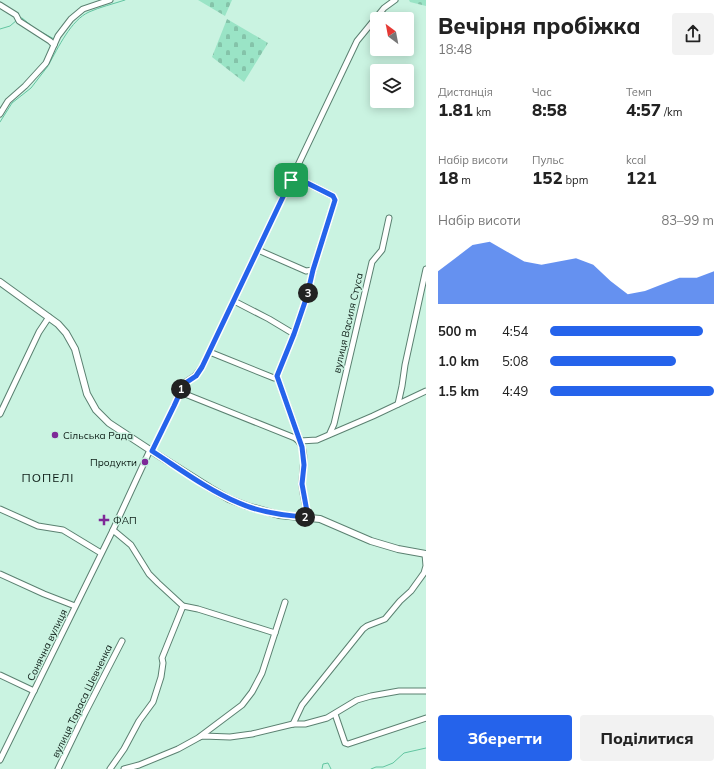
<!DOCTYPE html>
<html lang="uk">
<meta charset="utf-8">
<style>
:root{--surface:#fff;--page:#f2f2f2;--text:#222;--muted:#767676;--accent:#2563eb}
body{margin:0;font-family:Mulish,sans-serif;background:var(--page);color:var(--text);height:100vh;display:flex;flex-direction:column;font-size:15px;white-space:nowrap}
*{box-sizing:border-box;margin:0}
p{font-size:13px;color:var(--muted)}
.icon{flex:none;width:22px;height:22px;fill:none;stroke:currentColor;stroke-width:2;stroke-linecap:round;stroke-linejoin:round}
.map{position:relative;flex:1;overflow:hidden}
.drawer{display:flex;flex-direction:column;background:var(--surface);width:300px}
.drawer>*{flex:none}
.needle{width:26px;rotate:328deg}
.fabs{position:absolute;left:370px;top:12px;display:grid;gap:8px}
.fabs a{display:grid;place-items:center;width:44px;height:44px;border-radius:4px;background:var(--surface);box-shadow:0 2px 10px #0003;font-size:20px}
.pin{position:absolute;display:grid;place-items:center;width:34px;height:34px;color:#fff;margin:-17px;border-radius:8px;box-shadow:0 2px 6px #0006}
.km{position:absolute;width:20px;height:20px;margin:-10px;border-radius:50%;background:#222;color:#fff;font-size:11px;line-height:20px;text-align:center}
.round{display:grid;place-items:center;flex:none;width:42px;height:42px;border-radius:4px;background:var(--page)}
.head{display:flex;align-items:center;justify-content:space-between;height:68px;padding:0 12px}
h1{font-size:22px;font-weight:800;line-height:30px}
.metrics{display:grid;grid-template-columns:repeat(3,1fr);gap:6px;height:68px;padding:4px 12px}
.metrics div{display:grid;align-content:center}
.metrics b{font-size:17px;font-weight:800}
.metrics small{font-size:11px;font-weight:400}
.metrics p{font-size:11px}
.chart{height:112px;padding:8px 12px}
.chart p{display:flex;justify-content:space-between}
.chart svg{width:100%;height:72px;margin-top:4px;fill:var(--accent);opacity:.7}
.primary-button{display:flex;gap:8px;margin-top:auto;padding:8px 12px}
.primary-button a{flex:1;height:46px;border-radius:4px;background:var(--accent);color:#fff;font-size:16px;font-weight:800;line-height:46px;text-align:center}
.primary-button a+a{background:var(--page);color:var(--text)}
ul{padding:0 12px;list-style:none;font-size:13px}
li{display:grid;grid-template-columns:64px 48px 1fr;align-items:center;height:30px}
li i{height:10px;border-radius:5px;background:var(--accent)}
main{display:flex;flex:1;min-height:0}
.map>svg:first-child{display:block}
.cemetery{fill:url(#cemetery-stones)}
.lines{fill:none;stroke-linecap:round;stroke-linejoin:round}
.stream{stroke:#62c5a1;stroke-width:1}
.minor-casing{stroke:#5b8171;stroke-width:7}
.major-casing{stroke:#5b8171;stroke-width:8}
.minor{stroke:#fff;stroke-width:5}
.major{stroke:#fff;stroke-width:6}
.route-casing{stroke:#fff;stroke-width:8}
.route{stroke:#2563eb;stroke-width:5}
.poi-dot{fill:#7e2998;stroke:#caf3e1;stroke-width:1.5}
.labels{text-anchor:middle;dominant-baseline:central;stroke-width:3;stroke-linejoin:round;paint-order:stroke}
.street-label{font-size:10px;fill:#0c1b15;stroke:#caf3e1}
.poi-label{font-size:10px;fill:#0c1b15;stroke:#caf3e1;text-anchor:start}
.quarter-label{font-size:12px;letter-spacing:1px;fill:#0c1b15;stroke:#caf3e1}
</style>
<main>
<div class="map">
<svg width="426" height="769" viewBox="0 0 426 769">
<defs>
<pattern id="cemetery-stones" width="16" height="16" patternUnits="userSpaceOnUse"><rect width="16" height="16" fill="#9ae4c6"/><path d="M2 7V4a2 2 0 0 1 4 0v3zM10 15v-3a2 2 0 0 1 4 0v3z" fill="#84c3a9"/></pattern>
</defs>
<rect width="100%" height="100%" fill="#caf3e1"/>
<!-- cemetery -->
<g class="cemetery">
<path d="M198,0H232L225,16Z"/>
<path d="M409,0H426V6L410,2Z"/>
<path d="M227,19L268,43L244,82L212,57Z"/>
</g>
<g class="lines">
<!-- stream -->
<g class="stream">
<path d="M19,18H22L33,27"/>
<path d="M0,29L10,26L17,20"/>
<path d="M36,29L54,39"/>
<path d="M49,64C58,48 71,20 89,12C100,7 113,4 125,0"/>
<path d="M0,122L12,103L31,88L48,66"/>
<path d="M322,769L323,764L328,763L331,769"/>
<path d="M371,769L376,767H383L393,763L404,753L426,748"/>
</g>
<!-- minor casing -->
<g class="minor-casing">
<g id="minor">
<path d="M0,5L16,15L19,21L50,41L54,45"/>
<path d="M0,114L8,101L25,86L46,63L58,36L71,19L83,9L110,0"/>
<path d="M291,180H301L333,196L335,200L313,270L307,296L294,334L277,376L300,441L317,440L373,416L426,391"/>
<path d="M258,250L306,271L313,270"/>
<path d="M234,301L269,319L294,334"/>
<path d="M209,353H212L274,378L277,376"/>
<path d="M180,392L295,438C310,448 301,471 302,486C303,496 306,507 308,517"/>
<path d="M398,404L402,386L405,365L426,269"/>
<path d="M0,414L39,332L49,317"/>
<path d="M330,433L334,424L372,262L382,250L389,218"/>
<path d="M152,451L174,406L183,384L195,376L202,367L357,41L384,8L395,0"/>
<path d="M0,509L38,526L63,530L101,553"/>
<path d="M113,530L131,545L149,574L158,583L183,606L198,609L275,633"/>
<path d="M0,574L44,594L75,606"/>
<path d="M0,675L34,691"/>
<path d="M335,714L345,743L348,744L426,718"/>
<path d="M293,724L302,705L363,629L367,626L385,619L400,601L411,591L424,573L426,566L425,554"/>
<path d="M200,737L203,736L230,737L252,734L293,724H305L327,718L357,700L371,696L399,691H426"/>
<path d="M0,760L113,530L150,450"/>
<path d="M58,769L85,713L122,641"/>
<path d="M110,769L124,749L139,721L153,702L161,677L163,663L162,658L183,606"/>
<path d="M124,769L139,765L178,749L198,738L242,705L252,692L262,673L285,602"/>
</g>
</g>
<!-- major casing -->
<g class="major-casing">
<path id="major" d="M0,282L58,324L66,333L75,349L87,394L96,410L109,423L150,450L210,488L229,499L247,506L279,515L320,519L371,541L398,549L426,554"/>
</g>
<!-- minor -->
<use href="#minor" class="minor"/>
<!-- major -->
<use href="#major" class="major"/>
</g>
<g class="lines">
<!-- route casing -->
<g class="route-casing">
<path id="route" d="M291,180H301L333,196L335,200L313,270L307,296L294,334L277,376L302,447L304,465L302,484L308,517C285,516 262,513 239,503C208,490 180,469 152,451L174,406L184,384L196,376L202,367Z"/>
</g>
<!-- route -->
<use href="#route" class="route"/>
</g>
<!-- markers -->
<g class="poi-dot">
<circle cx="55" cy="435" r="4"/>
<circle cx="145" cy="462" r="4"/>
<path d="M102 514h4v4h4v4h-4v4h-4v-4h-4v-4h4z"/>
</g>
<g class="labels">
<!-- street labels -->
<g class="street-label">
<text transform="translate(348 323) rotate(-77)">вулиця Василя Стуса</text>
<text transform="translate(47 645) rotate(-64)">Сонячна вулиця</text>
<text transform="translate(82 701) rotate(-64)">вулиця Тараса Шевченка</text>
</g>
<!-- poi labels -->
<g class="poi-label">
<text x="63" y="435">Сільська Рада</text>
<text x="137" y="462" text-anchor="end">Продукти</text>
<text x="113" y="520">ФАП</text>
</g>
<!-- quarter labels -->
<g class="quarter-label">
<text x="48" y="477">ПОПЕЛІ</text>
</g>
</g>
</svg>
<div class="fabs">
<a><svg class="needle" viewBox="-14 -14 28 28"><path d="M0-13l5 13h-10z" fill="#e53935"/><path d="M0 13l5-13h-10z" fill="#767676"/></svg></a>
<a><svg class="icon" aria-label="layers" viewBox="0 0 24 24"><path d="M12 4l9 5-9 5-9-5zM3 14l9 5 9-5"/></svg></a>
</div>
<div class="pin" style="left:291px;top:180px;background:#1e9e55"><svg class="icon" aria-label="arrive" viewBox="0 0 24 24"><path d="M6 21V4h12l-3 4 3 4H6"/></svg></div>
<b class="km" style="left:181px;top:389px">1</b>
<b class="km" style="left:305px;top:517px">2</b>
<b class="km" style="left:308px;top:293px">3</b>
</div>
<section class="drawer">
<div class="head"><div><h1>Вечірня пробіжка</h1><p>18:48</p></div><a class="round"><svg class="icon" aria-label="share" viewBox="0 0 24 24"><path d="M12 15V3M7 8l5-5 5 5M5 13v7h14v-7"/></svg></a></div>
<div class="metrics">
<div><p>Дистанція</p><b>1.81<small> km</small></b></div>
<div><p>Час</p><b>8:58</b></div>
<div><p>Темп</p><b>4:57<small> /km</small></b></div>
</div>
<div class="metrics">
<div><p>Набір висоти</p><b>18<small> m</small></b></div>
<div><p>Пульс</p><b>152<small> bpm</small></b></div>
<div><p>kcal</p><b>121</b></div>
</div>
<div class="chart"><p><span>Набір висоти</span>83–99 m</p>
<svg viewBox="0 0 160 44" preserveAspectRatio="none"><path d="M0 44V24L10 16L20 8L30 6L40 12L50 18L60 20L70 18L80 16L90 20L100 30L110 38L120 36L130 32L140 28L150 28L160 24V44z"/></svg>
</div>
<ul>
<li><b>500 m</b>4:54<i style="width:93%"></i></li>
<li><b>1.0 km</b>5:08<i style="width:77%"></i></li>
<li><b>1.5 km</b>4:49<i style="width:100%"></i></li>
</ul>
<div class="primary-button"><a>Зберегти</a><a>Поділитися</a></div>
</section>
</main>
